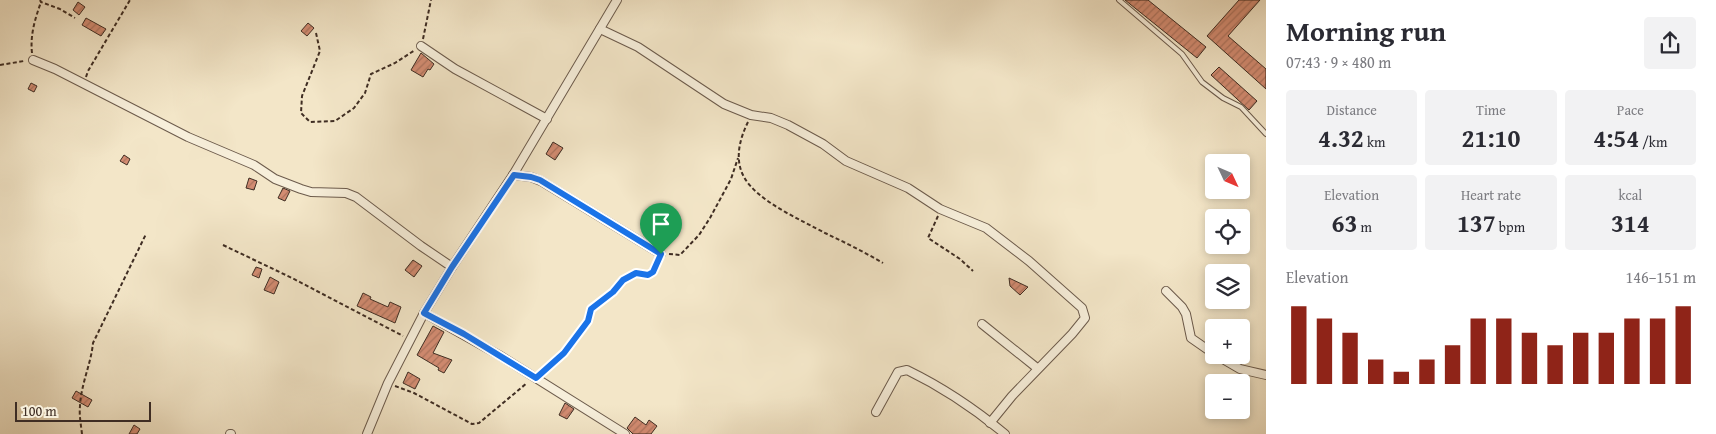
<!DOCTYPE html>
<meta charset="utf-8">
<style>
:root{--surface:#fff;--page:#f2f2f3;--text:#2b2b33;--muted:#7c7c81;--accent:#8f2418}
body{margin:0;font-family:"Gentium Book Plus",serif;background:var(--page);color:var(--text);height:100vh;display:flex;flex-direction:column;font-size:19px;white-space:nowrap}
*{box-sizing:border-box;margin:0}
p{font-size:16px;color:var(--muted)}
.icon{flex:none;width:28px;height:28px;fill:none;stroke:currentColor;stroke-width:2;stroke-linecap:round;stroke-linejoin:round}
.map{position:relative;flex:1;overflow:hidden}
.details{display:flex;flex-direction:column;background:var(--surface);width:450px}
.details>*{flex:none}
.needle{width:32px;rotate:134deg}
.tools{position:absolute;left:1205px;top:154px;display:grid;gap:10px}
.tools a{display:grid;place-items:center;width:45px;height:45px;border-radius:5px;background:var(--surface);box-shadow:0 2px 8px #0003;font-size:25px}
.scale{position:absolute;left:15px;bottom:12px;width:136px;box-sizing:border-box;padding-left:5px;border:2px solid #3f2d23;border-top:0;font-size:14px;line-height:18px;white-space:nowrap;color:#3f2d23;-webkit-text-stroke:4px #f7efdb;paint-order:stroke}
.pin{position:absolute;display:grid;place-items:center;width:42px;height:42px;color:#fff;margin:-51px -21px;border-radius:50% 50% 50% 0;rotate:-45deg;box-shadow:0 0 5px #0007}
.pin .icon{rotate:45deg}
.round{display:grid;place-items:center;flex:none;width:52px;height:52px;border-radius:5px;background:var(--page)}
.headline{display:flex;align-items:center;justify-content:space-between;height:85px;padding:0 20px}
h1{font-size:28px;font-weight:700;line-height:38px}
.figures{display:grid;grid-template-columns:repeat(3,1fr);gap:8px;height:85px;padding:5px 20px}
.figures div{display:grid;align-content:center;border-radius:5px;background:var(--page);text-align:center}
.figures b{font-size:25px;font-weight:700}
.figures small{font-size:14px;font-weight:400}
.figures p{font-size:14px}
.chart{height:140px;padding:10px 20px}
.chart p{display:flex;justify-content:space-between}
.chart svg{width:100%;height:90px;margin-top:5px;stroke:var(--accent);stroke-width:6}
main{display:flex;flex:1;min-height:0}
.map>svg:first-child{display:block}
.building{fill:url(#building-hatch);stroke:#3f2d23}
.lines{fill:none;stroke-linecap:round;stroke-linejoin:round}
.service-casing{stroke:#6c5b4c;stroke-width:6}
.minor-casing{stroke:#6c5b4c;stroke-width:10}
.path{stroke:#3f2d23;stroke-width:2;stroke-dasharray:4 2.5;stroke-linecap:butt}
.service{stroke:#f7efdb;stroke-width:4}
.minor{stroke:#f7efdb;stroke-width:8}
.route-casing{stroke:#fff;stroke-width:10}
.route{stroke:#1a73e8;stroke-width:6}
</style>
<main>
<div class="map">
<svg width="1266" height="434" viewBox="0 0 1266 434">
<defs>
<pattern id="building-hatch" width="6" height="6" patternUnits="userSpaceOnUse" patternTransform="scale(1.25)"><rect width="6" height="6" fill="#d38c72"/><path d="M-1 1l2-2M0 6l6-6M5 7l2-2" fill="none" stroke="#ad735d"/></pattern>
</defs>
<rect width="100%" height="100%" fill="#f3e6c8"/>
<filter id="stains"><feTurbulence type="fractalNoise" baseFrequency=".004" numOctaves="4"/><feColorMatrix values="0 0 0 0 .2 0 0 0 0 .09 0 0 0 0 .02 0 0 0 .5 -.17"/></filter>
<radialGradient id="worn" r=".72"><stop offset=".6" stop-color="#630" stop-opacity="0"/><stop offset="1" stop-color="#630" stop-opacity=".3"/></radialGradient>
<!-- building -->
<g class="building">
<path d="M1125,0H1148L1206,47L1197,58Z"/>
<path d="M1239,0H1260L1228,36L1266,69V89L1207,36Z"/>
<path d="M78,2L85,7L79,15L73,10Z"/>
<path d="M86,18L106,29L101,36L82,25Z"/>
<path d="M308,23L314,28L307,36L301,31Z"/>
<path d="M421,53L434,64L430,70L428,69L423,77L411,70Z"/>
<path d="M1219,67L1257,101L1249,110L1211,75Z"/>
<path d="M31,83L37,86L34,92L28,89Z"/>
<path d="M553,142L563,148L555,160L546,154Z"/>
<path d="M124,155L130,159L127,165L120,161Z"/>
<path d="M249,178L257,181L254,190L246,188Z"/>
<path d="M283,188L290,191L285,201L278,198Z"/>
<path d="M413,260L422,266L414,277L405,270Z"/>
<path d="M256,267L262,269L259,278L252,275Z"/>
<path d="M270,277L279,282L274,294L264,290Z"/>
<path d="M1009,278L1028,287L1020,295L1010,286Z"/>
<path d="M363,293L371,297L370,299L388,307L390,302L401,307L395,323L357,306Z"/>
<path d="M433,326L444,332L433,353L452,360L444,373L438,370L439,368L417,355Z"/>
<path d="M408,372L420,379L415,389L403,383Z"/>
<path d="M76,391L92,400L88,407L72,398Z"/>
<path d="M565,403L574,409L567,419L559,415Z"/>
<path d="M635,417L646,425L649,420L657,426L651,434H633L627,428Z"/>
<path d="M134,425L140,429L137,434H129Z"/>
</g>
<g class="lines">
<!-- service casing -->
<g class="service-casing">
<path id="service" d="M1119,0L1182,54L1202,82L1223,98L1241,107L1266,134"/>
</g>
<!-- minor casing -->
<g class="minor-casing">
<g id="minor">
<path d="M600,29L638,47L724,104L751,115L771,118L788,125L823,144L846,161L908,188L940,209L986,228L1029,261L1082,308L1085,318L1072,334L1012,396L990,423"/>
<path d="M421,46L455,69L547,119"/>
<path d="M33,60L55,69L188,137L254,165L275,179L301,189L311,192L346,193L356,197L421,246L452,267"/>
<path d="M513,175L531,177L541,181L661,254"/>
<path d="M1166,291L1182,307L1186,314L1191,338L1214,354"/>
<path d="M424,313L499,355L625,434"/>
<path d="M982,324L1037,368"/>
<path d="M1216,355L1240,369L1266,375"/>
<path d="M876,412L898,372L907,370C942,387 975,409 1005,434"/>
<path d="M230,434H231"/>
<path d="M367,434L388,383L424,313L452,267L513,175L617,0"/>
</g>
</g>
<!-- path -->
<g class="path">
<path d="M40,0L41,2L60,9L75,18"/>
<path d="M316,33L320,51L302,96L301,113L310,122L335,121L354,108L365,93L371,74L395,63L415,50"/>
<path d="M423,39L431,0"/>
<path d="M32,53C30,35 35,19 41,2"/>
<path d="M0,65L24,61"/>
<path d="M86,77L88,71L130,0"/>
<path d="M748,122C740,138 734,159 744,177C757,201 801,220 825,233C844,242 864,252 883,263"/>
<path d="M938,216L928,238L960,259L973,271"/>
<path d="M223,245L292,278L403,336"/>
<path d="M669,254L680,255L699,235L710,218L731,179L738,158"/>
<path d="M543,372L564,353L588,321L591,309L613,292L623,280L636,273L648,275L653,272L658,260"/>
<path d="M395,386L414,393L472,424L479,423L527,383"/>
<path d="M82,434C81,425 79,415 80,406C81,384 91,364 93,343L146,234"/>
</g>
<!-- service -->
<use href="#service" class="service"/>
<!-- minor -->
<use href="#minor" class="minor"/>
</g>
<g class="lines">
<!-- route casing -->
<g class="route-casing">
<path id="route" d="M514,175L531,177L540,180L661,254L653,272L648,275L636,273L623,280L613,292L591,309L588,321L564,353L536,378L464,334L424,313L452,267Z"/>
</g>
<!-- route -->
<use href="#route" class="route"/>
</g>
<rect width="100%" height="100%" filter="url(#stains)"/>
<rect width="100%" height="100%" fill="url(#worn)"/>
</svg>
<div class="tools">
<a><svg class="needle" viewBox="-14 -14 28 28"><path d="M0-13l5 13h-10z" fill="#e53935"/><path d="M0 13l5-13h-10z" fill="#7c7c81"/></svg></a>
<a><svg class="icon" aria-label="locate" viewBox="0 0 24 24"><circle cx="12" cy="12" r="6"/><path d="M12 2v4M12 18v4M2 12h4M18 12h4"/></svg></a>
<a><svg class="icon" aria-label="layers" viewBox="0 0 24 24"><path d="M12 4l9 5-9 5-9-5zM3 14l9 5 9-5"/></svg></a>
<a>+</a>
<a>−</a>
</div>
<div class="scale">100 m</div>
<div class="pin" style="left:661px;top:254px;background:#1e9e55"><svg class="icon" aria-label="arrive" viewBox="0 0 24 24"><path d="M6 21V4h12l-3 4 3 4H6"/></svg></div>
</div>
<section class="details">
<div class="headline"><div><h1>Morning run</h1><p>07:43 · 9 × 480 m</p></div><a class="round"><svg class="icon" aria-label="share" viewBox="0 0 24 24"><path d="M12 15V3M7 8l5-5 5 5M5 13v7h14v-7"/></svg></a></div>
<div class="figures">
<div><p>Distance</p><b>4.32<small> km</small></b></div>
<div><p>Time</p><b>21:10</b></div>
<div><p>Pace</p><b>4:54<small> /km</small></b></div>
</div>
<div class="figures">
<div><p>Elevation</p><b>63<small> m</small></b></div>
<div><p>Heart rate</p><b>137<small> bpm</small></b></div>
<div><p>kcal</p><b>314</b></div>
</div>
<div class="chart"><p><span>Elevation</span>146–151 m</p>
<svg viewBox="0 0 160 44" preserveAspectRatio="none"><path d="M5 44V6M15 44V12M25 44V19M35 44V32M45 44V38M55 44V32M65 44V25M75 44V12M85 44V12M95 44V19M105 44V25M115 44V19M125 44V19M135 44V12M145 44V12M155 44V6"/></svg>
</div>
</section>
</main>
